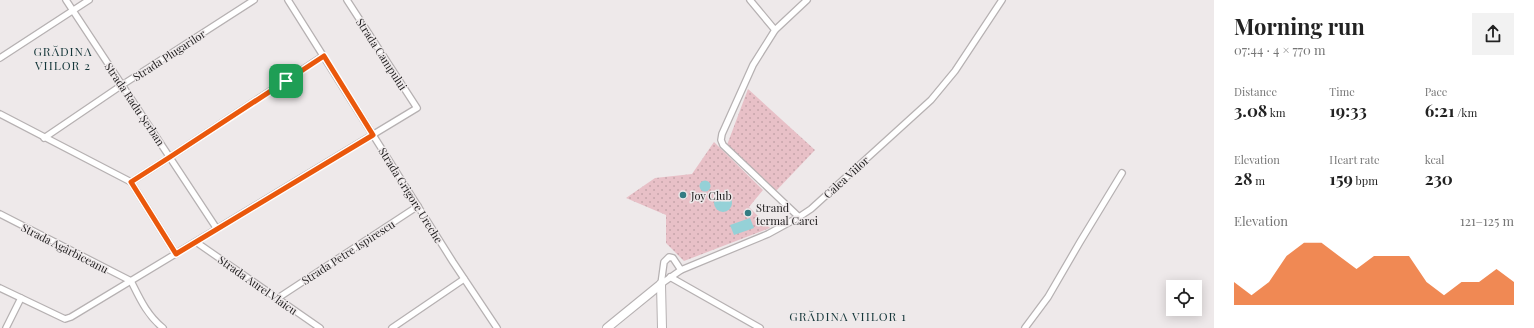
<!DOCTYPE html>
<meta charset="utf-8">
<style>
:root{--surface:#fff;--page:#f2f2f2;--text:#222;--muted:#767676;--accent:#ea580c}
body{margin:0;font-family:"Playfair Display",serif;background:var(--page);color:var(--text);height:100vh;display:flex;flex-direction:column;font-size:15px;white-space:nowrap}
*{box-sizing:border-box;margin:0}
p{font-size:13px;color:var(--muted)}
.icon{flex:none;width:22px;height:22px;fill:none;stroke:currentColor;stroke-width:2;stroke-linecap:round;stroke-linejoin:round}
.map{position:relative;flex:1;overflow:hidden}
.drawer{display:flex;flex-direction:column;background:var(--surface);width:320px}
.drawer>*{flex:none}
.buttons{position:absolute;left:1166px;top:280px;display:grid;gap:8px}
.buttons a{display:grid;place-items:center;width:36px;height:36px;border-radius:0px;background:var(--surface);box-shadow:0 2px 10px #0003;font-size:20px}
.pin{position:absolute;display:grid;place-items:center;width:34px;height:34px;color:#fff;margin:-17px;border-radius:8px;box-shadow:0 2px 6px #0006}
.round{display:grid;place-items:center;flex:none;width:42px;height:42px;border-radius:0px;background:var(--page)}
.summary{display:flex;align-items:center;justify-content:space-between;height:68px;padding:0 20px}
h1{font-size:22px;font-weight:700;line-height:30px}
.stats{display:grid;grid-template-columns:repeat(3,1fr);gap:6px;height:68px;padding:4px 20px}
.stats div{display:grid;align-content:center}
.stats b{font-size:17px;font-weight:700}
.stats small{font-size:11px;font-weight:400}
.stats p{font-size:11px}
.chart{height:112px;padding:8px 20px}
.chart p{display:flex;justify-content:space-between}
.chart svg{width:100%;height:72px;margin-top:4px;fill:var(--accent);opacity:.7}
main{display:flex;flex:1;min-height:0}
.map>svg:first-child{display:block}
.grass{fill:url(#grass-dots)}
.water{fill:#95d1d7}
.lines{fill:none;stroke-linecap:round;stroke-linejoin:round}
.street-casing{stroke:#b6b1b2;stroke-width:8}
.secondary-casing{stroke:#b6b1b2;stroke-width:10}
.street{stroke:#fff;stroke-width:5.5}
.secondary{stroke:#fff;stroke-width:8}
.route-casing{stroke:#fff;stroke-width:8}
.route{stroke:#ea580c;stroke-width:5}
.poi-dot{fill:#347c83;stroke:#eee9ea;stroke-width:1.5}
.labels{text-anchor:middle;dominant-baseline:central;stroke-width:3;stroke-linejoin:round;paint-order:stroke}
.street-label{font-size:11px;fill:#222021;stroke:#eee9ea}
.poi-label{font-size:11px;fill:#222021;stroke:#eee9ea;text-anchor:start}
.neighbourhood-label{font-size:12px;letter-spacing:1px;fill:#143639;stroke:#eee9ea}
</style>
<main>
<div class="map">
<svg width="1214" height="328" viewBox="0 0 1214 328">
<defs>
<pattern id="grass-dots" width="8" height="8" patternUnits="userSpaceOnUse"><rect width="8" height="8" fill="#e8c0c7"/><path d="M2 2h.1M6 6h.1" fill="none" stroke="#c7a5ab" stroke-width="1.8" stroke-linecap="round"/></pattern>
</defs>
<rect width="100%" height="100%" fill="#eee9ea"/>
<!-- grass -->
<g class="grass">
<path d="M748,89L815,150L775,192L727,145Z"/>
<path d="M714,142L763,190L749,207L770,228L684,261L666,243V215L626,198L655,178L692,174Z"/>
</g>
<!-- water -->
<g class="water">
<circle cx="705" cy="186" r="5.5"/>
<circle cx="723" cy="203" r="9"/>
<path d="M750,218L754,228L734,235L730,225Z"/>
</g>
<g class="lines">
<!-- street casing -->
<g class="street-casing">
<g id="street">
<path d="M66,0L217,229"/>
<path d="M288,0L453,262L497,328"/>
<path d="M750,0L775,30"/>
<path d="M0,58L89,0"/>
<path d="M0,114L131,182L176,254"/>
<path d="M44,138L122,85L254,0"/>
<path d="M131,182L170,157L323,56"/>
<path d="M0,214L131,281"/>
<path d="M799,217L723,145L721,140L722,134L753,65L775,30L807,0"/>
<path d="M196,242L320,328"/>
<path d="M670,277L760,328"/>
<path d="M131,281C140,299 147,315 163,328"/>
<path d="M661,284L681,270L768,234L799,217L811,209L931,100L955,71L1002,0"/>
<path d="M661,284L664,262L669,257L673,258L681,270"/>
<path d="M0,288L65,319L71,317L417,108L347,0"/>
<path d="M278,298L418,206"/>
<path d="M6,328L21,298"/>
<path d="M392,328L464,279"/>
<path d="M1025,328L1048,297L1080,242L1122,173"/>
</g>
</g>
<!-- secondary casing -->
<g class="secondary-casing">
<g id="secondary">
<path d="M661,284L662,328"/>
<path d="M607,328L661,284"/>
</g>
</g>
<!-- street -->
<use href="#street" class="street"/>
<!-- secondary -->
<use href="#secondary" class="secondary"/>
</g>
<g class="lines">
<!-- route casing -->
<g class="route-casing">
<path id="route" d="M324,56L373,135L176,254L131,182L170,157Z"/>
</g>
<!-- route -->
<use href="#route" class="route"/>
</g>
<!-- markers -->
<g class="poi-dot">
<circle cx="683" cy="195" r="4"/>
<circle cx="748" cy="213" r="4"/>
</g>
<g class="labels">
<!-- street labels -->
<g class="street-label">
<text transform="translate(382 54) rotate(57)">Strada Campului</text>
<text transform="translate(169 55) rotate(-33)">Strada Plugarilor</text>
<text transform="translate(135 104) rotate(56)">Strada Radu Șerban</text>
<text transform="translate(846 177) rotate(-42)">Calea Viilor</text>
<text transform="translate(411 195) rotate(58)">Strada Grigore Ureche</text>
<text transform="translate(65 248) rotate(27)">Strada Agârbiceanu</text>
<text transform="translate(348 252) rotate(-33)">Strada Petre Ispirescu</text>
<text transform="translate(258 285) rotate(35)">Strada Aurel Vlaicu</text>
</g>
<!-- poi labels -->
<g class="poi-label">
<text x="691" y="195">Joy Club</text>
<text x="756" y="207">Strand<tspan x="756" dy="13">termal Carei</tspan></text>
</g>
<!-- neighbourhood labels -->
<g class="neighbourhood-label">
<text x="63" y="51">GRĂDINA<tspan x="63" dy="14">VIILOR 2</tspan></text>
<text x="848" y="316">GRĂDINA VIILOR 1</text>
</g>
</g>
</svg>
<div class="buttons">
<a><svg class="icon" aria-label="locate" viewBox="0 0 24 24"><circle cx="12" cy="12" r="6"/><path d="M12 2v4M12 18v4M2 12h4M18 12h4"/></svg></a>
</div>
<div class="pin" style="left:286px;top:81px;background:#1e9e55"><svg class="icon" aria-label="arrive" viewBox="0 0 24 24"><path d="M6 21V4h12l-3 4 3 4H6"/></svg></div>
</div>
<section class="drawer">
<div class="summary"><div><h1>Morning run</h1><p>07:44 · 4 × 770 m</p></div><a class="round"><svg class="icon" aria-label="share" viewBox="0 0 24 24"><path d="M12 15V3M7 8l5-5 5 5M5 13v7h14v-7"/></svg></a></div>
<div class="stats">
<div><p>Distance</p><b>3.08<small> km</small></b></div>
<div><p>Time</p><b>19:33</b></div>
<div><p>Pace</p><b>6:21<small> /km</small></b></div>
</div>
<div class="stats">
<div><p>Elevation</p><b>28<small> m</small></b></div>
<div><p>Heart rate</p><b>159<small> bpm</small></b></div>
<div><p>kcal</p><b>230</b></div>
</div>
<div class="chart"><p><span>Elevation</span>121–125 m</p>
<svg viewBox="0 0 160 44" preserveAspectRatio="none"><path d="M0 44V30L10 38L20 30L30 14L40 6L50 6L60 14L70 22L80 14L90 14L100 14L110 30L120 38L130 30L140 30L150 22L160 30V44z"/></svg>
</div>
</section>
</main>
